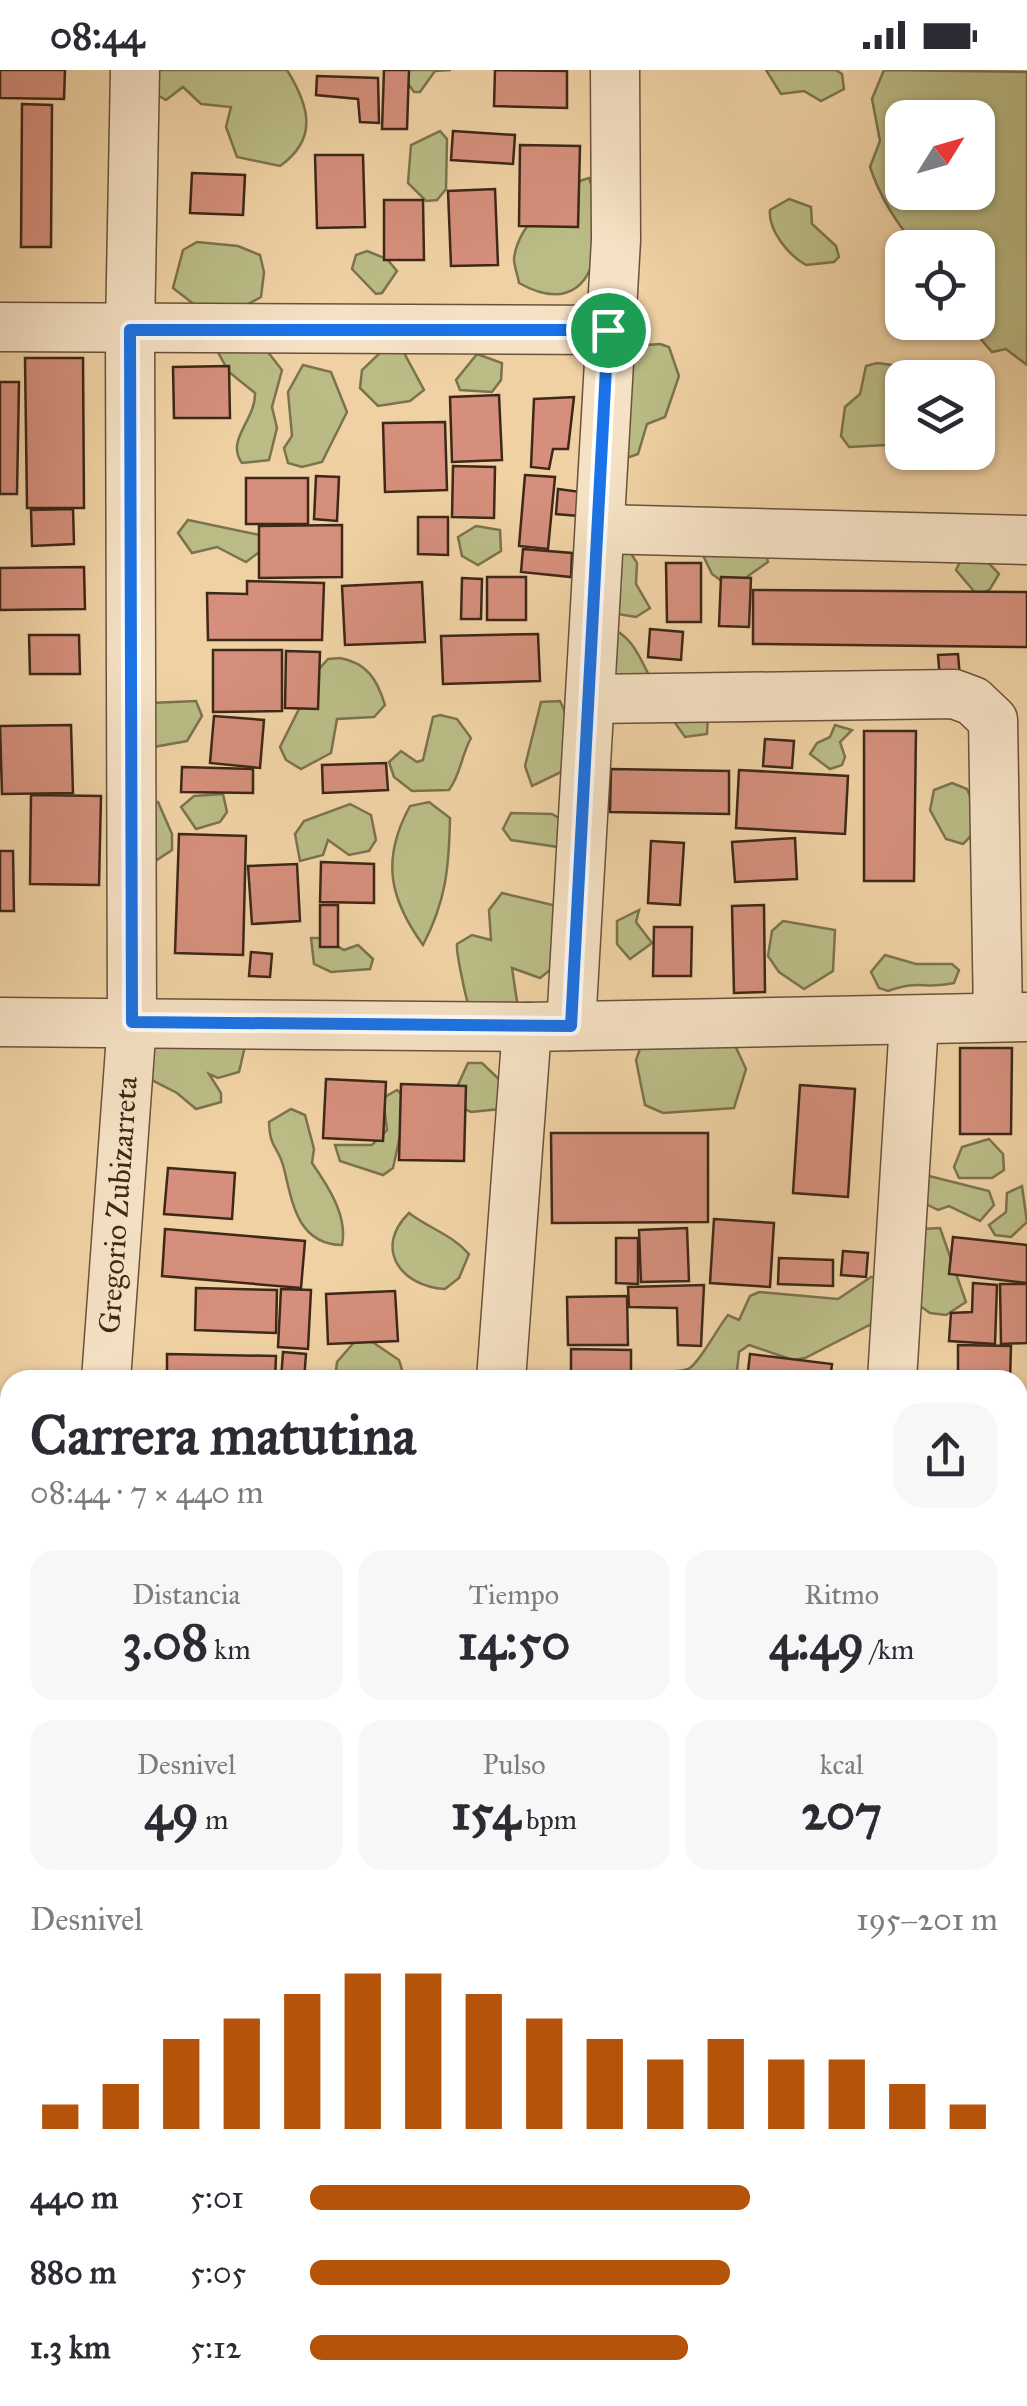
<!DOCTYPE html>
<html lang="es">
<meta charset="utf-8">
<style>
:root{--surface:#fff;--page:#f7f7f7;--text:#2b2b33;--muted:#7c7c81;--accent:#b45309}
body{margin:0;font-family:"IM FELL Great Primer",serif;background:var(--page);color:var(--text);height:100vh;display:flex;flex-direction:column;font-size:38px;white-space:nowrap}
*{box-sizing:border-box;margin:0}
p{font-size:32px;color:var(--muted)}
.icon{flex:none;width:55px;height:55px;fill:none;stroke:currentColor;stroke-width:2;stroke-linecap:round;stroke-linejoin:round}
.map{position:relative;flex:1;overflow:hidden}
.sheet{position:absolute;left:0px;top:1300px;width:1028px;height:1038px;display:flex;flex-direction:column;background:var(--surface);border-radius:30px 30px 0 0;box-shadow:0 2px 8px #0004}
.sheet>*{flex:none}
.needle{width:65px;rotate:53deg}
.buttons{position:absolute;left:885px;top:30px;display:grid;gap:20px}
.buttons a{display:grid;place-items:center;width:110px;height:110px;border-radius:20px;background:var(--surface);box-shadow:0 2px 8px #0004;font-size:50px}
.pin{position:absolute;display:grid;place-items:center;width:85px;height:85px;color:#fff;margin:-42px;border:5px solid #fff;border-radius:50%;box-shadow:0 2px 10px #0007}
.round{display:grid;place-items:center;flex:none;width:105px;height:105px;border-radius:30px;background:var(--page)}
.overview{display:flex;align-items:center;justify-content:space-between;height:170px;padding:0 30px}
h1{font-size:55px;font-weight:700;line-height:75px}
.stats{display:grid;grid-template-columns:repeat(3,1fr);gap:15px;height:170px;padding:10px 30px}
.stats div{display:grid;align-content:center;border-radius:25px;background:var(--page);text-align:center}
.stats b{font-size:50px;font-weight:700}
.stats small{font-size:28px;font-weight:400}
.stats p{font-size:28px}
.chart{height:280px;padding:20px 30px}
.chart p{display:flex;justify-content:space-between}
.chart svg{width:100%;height:180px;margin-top:10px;stroke:var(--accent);stroke-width:6}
ul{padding:0 30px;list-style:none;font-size:32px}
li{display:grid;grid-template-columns:160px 120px 1fr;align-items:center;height:75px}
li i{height:25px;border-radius:12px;background:var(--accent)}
.status{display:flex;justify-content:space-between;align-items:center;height:70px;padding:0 50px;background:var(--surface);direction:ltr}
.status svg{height:28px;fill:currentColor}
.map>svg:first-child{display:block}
.green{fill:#babb85;stroke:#7c724e;stroke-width:2.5;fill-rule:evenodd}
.building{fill:#d58f7c;stroke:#3e2817;stroke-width:2.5}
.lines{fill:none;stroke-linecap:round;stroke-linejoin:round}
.minor-casing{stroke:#6a523a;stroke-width:51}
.minor{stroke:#f5e1c4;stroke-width:48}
.route-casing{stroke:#fff;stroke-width:20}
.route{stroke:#1a73e8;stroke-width:12}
.labels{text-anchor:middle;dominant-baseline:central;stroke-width:8;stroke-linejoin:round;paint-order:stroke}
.street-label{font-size:30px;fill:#3e2817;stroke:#f5e1c4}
</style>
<div class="status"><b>08:44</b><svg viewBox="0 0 49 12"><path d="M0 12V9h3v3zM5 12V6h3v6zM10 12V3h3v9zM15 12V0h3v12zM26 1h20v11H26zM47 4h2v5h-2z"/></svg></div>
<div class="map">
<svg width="1027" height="2336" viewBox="0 0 1027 2336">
<rect width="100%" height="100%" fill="#efd1a4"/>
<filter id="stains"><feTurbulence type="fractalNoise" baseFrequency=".002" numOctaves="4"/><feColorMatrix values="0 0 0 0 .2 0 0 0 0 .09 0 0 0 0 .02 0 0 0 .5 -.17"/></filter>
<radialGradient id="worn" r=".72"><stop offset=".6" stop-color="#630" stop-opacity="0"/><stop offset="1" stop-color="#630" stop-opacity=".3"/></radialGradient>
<!-- green -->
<g class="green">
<path d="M138,0H287C310,37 318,69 280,96L237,87L226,57L231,37L201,34L183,17L166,30L154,23Z"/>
<path d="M409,0H451L435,1L420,22H414L407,12Z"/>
<path d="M766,0H836L842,4L844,19L821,31L804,21L781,24Z"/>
<path d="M884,0L1027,2V295L1006,279L992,282L969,255L978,252V178L917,177C897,154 880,127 870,97L880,71L872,29ZM902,48H978V122H902Z"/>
<path d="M440,61L447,69L446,119L437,130L426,131L408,113L411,75Z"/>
<path d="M589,108C610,162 597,257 519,213C518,206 514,196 514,189C517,156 559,116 589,108Z"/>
<path d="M789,129L811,137L812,154L836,176L839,187L834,192L806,195C788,185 768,160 770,140Z"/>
<path d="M197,172L238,176L260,185L264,202L261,227L239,239L204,242L173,218L183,180Z"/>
<path d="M367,181L387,189L397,201L382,223L376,224L352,199L356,185Z"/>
<path d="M260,272L282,300L272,337L277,358L269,390L242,393C225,370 256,350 255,323L229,302L215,277Z"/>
<path d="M660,274L669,277L679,306L665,347L647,354L638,384L624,389L631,292L646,275Z"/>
<path d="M384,279L403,281L424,320L410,331L378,336L360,318L362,300Z"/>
<path d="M477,284L502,293L501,310L492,322L460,320L456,310Z"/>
<path d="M877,293L900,296L907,302L902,308V349L886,375L849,377L841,366L845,337L860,324L866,296Z"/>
<path d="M303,295L331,302L347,342L322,392L302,397L288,393L284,378L292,366L288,322Z"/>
<path d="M978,329L988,334L989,367L978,371Z"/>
<path d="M188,450L260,465L262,480L246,492L217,477L192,483L178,463Z"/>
<path d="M476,456L500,460L501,481L478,495L462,486L458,467Z"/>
<path d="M763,472L768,492L731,518L712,504L700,479Z"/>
<path d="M599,476L629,480L637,493L636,514L650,538L636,547L617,544Z"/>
<path d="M982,486L999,504L990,519L978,526L956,500L962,488Z"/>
<path d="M607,557C633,564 641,591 653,613L593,625Z"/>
<path d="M340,588C367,593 377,609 385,635L374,647L337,649L331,683L301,699L286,690L280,677L319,599L328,589Z"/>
<path d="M196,631L202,646L187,671L148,678L150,633Z"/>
<path d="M560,631C572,653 568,678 561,702L532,716L525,696L541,632Z"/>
<path d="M708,644L707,664L685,667L673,650Z"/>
<path d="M440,645L457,649L471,668C461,686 461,704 449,720L412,721L394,707L389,692L401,681L417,692L423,690L433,647Z"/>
<path d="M835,655L852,660L840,672L845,687L842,695L830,699L810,684L817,673L830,667Z"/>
<path d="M952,713L967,719L977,742L978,759L963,774L946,769L930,740L934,720Z"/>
<path d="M223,724L227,742L220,752L196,759L181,737L194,726Z"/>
<path d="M158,732L172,764V780L146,797L149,733Z"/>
<path d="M429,732L450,748C449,798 446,831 423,875C389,828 381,789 410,736Z"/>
<path d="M350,734L371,745L376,770L369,781L349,785L328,770L323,785L300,791L295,764L304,751Z"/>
<path d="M511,743L552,744L564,751L558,777L511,770L503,759Z"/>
<path d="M502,823L557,836L560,892L540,908L512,898L518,938L471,942C467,935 456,883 457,874L472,865L491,870L489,840Z"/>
<path d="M639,840L636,852L652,873L630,889L617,874V851Z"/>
<path d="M783,851L835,860L833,901L804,919L779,902L768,886L772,861Z"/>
<path d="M311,868H324L344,880L358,875L373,889L370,899L331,902L314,894Z"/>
<path d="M885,885L916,894H952L959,900L954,913C925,920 920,909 888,921L879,918L871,902Z"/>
<path d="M646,962L733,971L746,999L734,1038L663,1043L645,1035L636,990Z"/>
<path d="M154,974L245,976L239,1002L218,1008L209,1004L221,1023V1032L196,1039L177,1023L144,1006Z"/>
<path d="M468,993H482L505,1015L500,1039L471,1042L460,1037L457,1017Z"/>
<path d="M397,1020L408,1029L393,1098L383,1105L340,1091L335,1075H372L387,1060L383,1028Z"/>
<path d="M291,1039L305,1045L314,1079L312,1093C328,1116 348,1146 342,1175C295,1174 292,1128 283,1095C277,1075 270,1079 269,1052Z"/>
<path d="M989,1069L1003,1084L1004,1100L992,1108H959L954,1097L962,1077Z"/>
<path d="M929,1106L989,1121L994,1135L980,1151L949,1136L938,1140L926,1134L924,1120Z"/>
<path d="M1022,1116L1027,1152L1011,1167L995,1165L989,1155L1006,1142L1007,1123Z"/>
<path d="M409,1143C430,1159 451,1164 469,1184L459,1208L445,1219C401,1217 373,1178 409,1143Z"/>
<path d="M940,1158L966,1232L946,1245L930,1243L912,1230L921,1159Z"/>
<path d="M871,1207H885L883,1248L805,1288L793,1290L749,1275L739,1282L736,1310H636L646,1302C658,1300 677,1304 688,1299C699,1294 718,1257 728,1245L739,1250L750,1226L759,1222L838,1229Z"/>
<path d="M357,1269H368L399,1290L405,1310H335L337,1292Z"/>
<path d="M1018,1524L1027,1528V1590L1018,1578Z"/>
<path d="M292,2328H549L534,2336H286Z"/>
</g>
<!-- building -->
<g class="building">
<path d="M0,0H65L64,29L0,28Z"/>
<path d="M384,0H409L407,59H382Z"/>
<path d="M495,0L567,1V38L494,36Z"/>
<path d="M317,6L378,8L379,53L360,52L358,29L316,25Z"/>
<path d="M22,34L52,35L51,177H21Z"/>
<path d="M453,61L515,65L513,94L451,90Z"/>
<path d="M520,75L580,76L578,157L519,156Z"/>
<path d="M315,85H363L365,157L317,158Z"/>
<path d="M192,103L245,105L243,145L190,143Z"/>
<path d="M495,119L498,195L451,196L448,121Z"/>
<path d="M384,130H423L424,190H384Z"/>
<path d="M25,288H83L84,438H27Z"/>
<path d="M229,296L230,348H174L173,297Z"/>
<path d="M0,312H19L17,424H0Z"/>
<path d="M499,325L502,390L452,392L450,327Z"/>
<path d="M574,327L568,379H553L549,399L531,397L534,329Z"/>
<path d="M445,352L447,420L385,422L383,353Z"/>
<path d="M453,396L495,397L494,448L452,447Z"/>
<path d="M525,405L555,407L548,479L519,476Z"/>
<path d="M316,406L339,407L337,451L314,449Z"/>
<rect x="246" y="408" width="62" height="46"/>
<path d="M558,419L581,422L578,446L556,444Z"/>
<path d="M73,439L74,474L32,476L31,440Z"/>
<path d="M418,447H448V485L418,484Z"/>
<path d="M342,455V507L259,508V456Z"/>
<path d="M523,479L572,483L571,507L521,502Z"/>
<path d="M666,493H701V552H667Z"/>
<path d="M84,497L85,539L0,540V498Z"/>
<rect x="487" y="507" width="39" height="43"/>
<path d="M721,507L751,508L749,557L719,556Z"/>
<path d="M462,508L482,509L481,549H461Z"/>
<path d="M247,511L324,513L322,570H208L207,523L247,524Z"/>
<path d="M422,512L425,572L345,575L342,516Z"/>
<path d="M753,520L1027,522V577L753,574Z"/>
<path d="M650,559L683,562L681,590L648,587Z"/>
<path d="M538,564L540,611L443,614L441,566Z"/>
<path d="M29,565H79L80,604H30Z"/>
<path d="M213,580H282V641L213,642Z"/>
<path d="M286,581L320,582L318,639L285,638Z"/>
<path d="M958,584L960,608L940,609L938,585Z"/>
<path d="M214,646L264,650L260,698L210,693Z"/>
<path d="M71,655L73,723L2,724L0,656Z"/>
<path d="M864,661H916L914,811H864Z"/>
<path d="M765,669L794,671L792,698L763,696Z"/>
<path d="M386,693L388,720L323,723L322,695Z"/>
<path d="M182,697L253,699V723L181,722Z"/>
<path d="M611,699L729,701V744L610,742Z"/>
<path d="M739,700L848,706L845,764L736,758Z"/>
<path d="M31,725L101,726L99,815L30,814Z"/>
<path d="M179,764L246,766L243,885L175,883Z"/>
<path d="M795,768L797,809L735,812L732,772Z"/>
<path d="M651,771L684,773L680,835L648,833Z"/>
<path d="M0,781H13L14,841H0Z"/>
<path d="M321,792L374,794V833L320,832Z"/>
<path d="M297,794L300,851L252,854L248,796Z"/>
<rect x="320" y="835" width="18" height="42"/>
<path d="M764,835L765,922L734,923L732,836Z"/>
<path d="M654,857H692L691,906H653Z"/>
<path d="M251,882L272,884L270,907L249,906Z"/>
<path d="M960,978H1012L1011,1064H960Z"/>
<path d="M326,1009L386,1012L383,1071L323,1068Z"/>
<path d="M401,1014L466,1016L464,1091L399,1090Z"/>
<path d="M800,1015L855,1019L848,1127L793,1123Z"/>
<path d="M551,1063H708V1152L552,1153Z"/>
<path d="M168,1098L235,1103L232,1149L164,1144Z"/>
<path d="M714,1149L774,1153L770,1217L710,1213Z"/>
<path d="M687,1158L689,1211L641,1212L639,1160Z"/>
<path d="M165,1159L305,1171L301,1218L162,1206Z"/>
<path d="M953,1167L1027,1175V1213L949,1204Z"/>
<path d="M616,1168H638V1214L616,1213Z"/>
<path d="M843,1181L868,1183L866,1207L841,1205Z"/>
<path d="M779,1188L833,1190V1216L778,1214Z"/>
<path d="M973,1213L997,1215L995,1274L949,1271L951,1243L972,1242Z"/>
<path d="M1000,1214H1027V1273L1001,1274Z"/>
<path d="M704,1215L701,1276L678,1275L677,1238L629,1237L628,1217Z"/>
<path d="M196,1218L277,1220L276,1263L195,1260Z"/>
<path d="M281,1219L311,1220L308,1279L278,1277Z"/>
<path d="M395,1221L398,1271L328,1274L326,1224Z"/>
<path d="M627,1226L628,1275H568L567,1227Z"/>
<path d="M958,1275L1011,1276L1010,1310H958Z"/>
<path d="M571,1279L631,1280V1310H571Z"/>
<path d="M283,1282L306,1284L304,1310H281Z"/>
<path d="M167,1284L276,1286L275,1310H167Z"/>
<path d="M750,1284L832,1294L830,1310H747Z"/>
<rect x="1018" y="1339" width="9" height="46"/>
<rect x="1018" y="1405" width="9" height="29"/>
<rect x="1018" y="1435" width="9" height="18"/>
<rect x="1018" y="1465" width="9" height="47"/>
<path d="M0,1559L10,1563V1589L1,1613Z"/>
<path d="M0,1768L10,1774V1991L0,1985Z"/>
<path d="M1018,1829H1027V1887L1018,1886Z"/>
<path d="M98,2328H171L166,2336H101L95,2332Z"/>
<path d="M735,2328H755L771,2334L731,2336Z"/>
</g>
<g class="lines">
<!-- minor casing -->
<g class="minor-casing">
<g id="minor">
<path d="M0,257L608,260"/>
<path d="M600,459L1027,470"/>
<path d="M592,629L954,624L973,631L993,650L998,947"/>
<path d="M0,952L527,957L1027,947"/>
<path d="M571,956L616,170L615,0"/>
<path d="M106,1310L132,952L130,260L135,0"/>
<path d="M501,1310L527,957"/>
<path d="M892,1310L914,952"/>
<path d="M0,1523L10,1529"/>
<path d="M1018,1729H1027"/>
<path d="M0,2020L10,2025"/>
<path d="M1018,2139L1027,2145"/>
<path d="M1018,2260L1027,2236"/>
<path d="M0,2307L10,2284"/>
<path d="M232,2328L247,2336"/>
<path d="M576,2336L579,2328"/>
<path d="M987,2336L991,2328"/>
</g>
</g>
<!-- minor -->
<use href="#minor" class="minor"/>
</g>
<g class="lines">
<!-- route casing -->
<g class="route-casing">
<path id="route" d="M130,260H608L571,956L132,952Z"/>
</g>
<!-- route -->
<use href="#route" class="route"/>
</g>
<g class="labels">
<!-- street labels -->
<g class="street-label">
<text transform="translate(118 1135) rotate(-86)">Gregorio Zubizarreta</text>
</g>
</g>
<rect width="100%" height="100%" filter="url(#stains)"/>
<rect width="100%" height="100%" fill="url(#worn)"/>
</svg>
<div class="buttons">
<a><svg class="needle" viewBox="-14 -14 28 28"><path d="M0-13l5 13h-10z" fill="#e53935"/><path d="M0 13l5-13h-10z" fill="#7c7c81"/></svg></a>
<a><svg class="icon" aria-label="locate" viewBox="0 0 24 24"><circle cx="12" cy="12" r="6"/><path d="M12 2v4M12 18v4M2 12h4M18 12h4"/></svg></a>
<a><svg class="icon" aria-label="layers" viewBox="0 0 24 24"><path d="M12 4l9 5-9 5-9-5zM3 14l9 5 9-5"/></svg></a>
</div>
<div class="pin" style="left:608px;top:260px;background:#1e9e55"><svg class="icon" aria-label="arrive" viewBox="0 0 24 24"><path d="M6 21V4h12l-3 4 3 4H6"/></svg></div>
<section class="sheet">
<div class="overview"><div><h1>Carrera matutina</h1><p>08:44 · 7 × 440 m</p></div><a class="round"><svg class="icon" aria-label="share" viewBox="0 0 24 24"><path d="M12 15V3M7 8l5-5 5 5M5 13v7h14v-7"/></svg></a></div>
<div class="stats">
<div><p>Distancia</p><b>3.08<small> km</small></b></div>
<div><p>Tiempo</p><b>14:50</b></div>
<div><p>Ritmo</p><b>4:49<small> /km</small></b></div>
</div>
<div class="stats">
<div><p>Desnivel</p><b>49<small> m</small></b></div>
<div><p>Pulso</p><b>154<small> bpm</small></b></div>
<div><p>kcal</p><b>207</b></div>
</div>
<div class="chart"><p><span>Desnivel</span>195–201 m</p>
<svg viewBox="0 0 160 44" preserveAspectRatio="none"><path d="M5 44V38M15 44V33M25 44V22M35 44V17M45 44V11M55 44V6M65 44V6M75 44V11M85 44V17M95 44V22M105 44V27M115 44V22M125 44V27M135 44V27M145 44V33M155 44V38"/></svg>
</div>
<ul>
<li><b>440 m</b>5:01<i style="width:64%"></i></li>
<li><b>880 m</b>5:05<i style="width:61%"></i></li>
<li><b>1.3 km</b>5:12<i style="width:55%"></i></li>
</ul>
</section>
</div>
